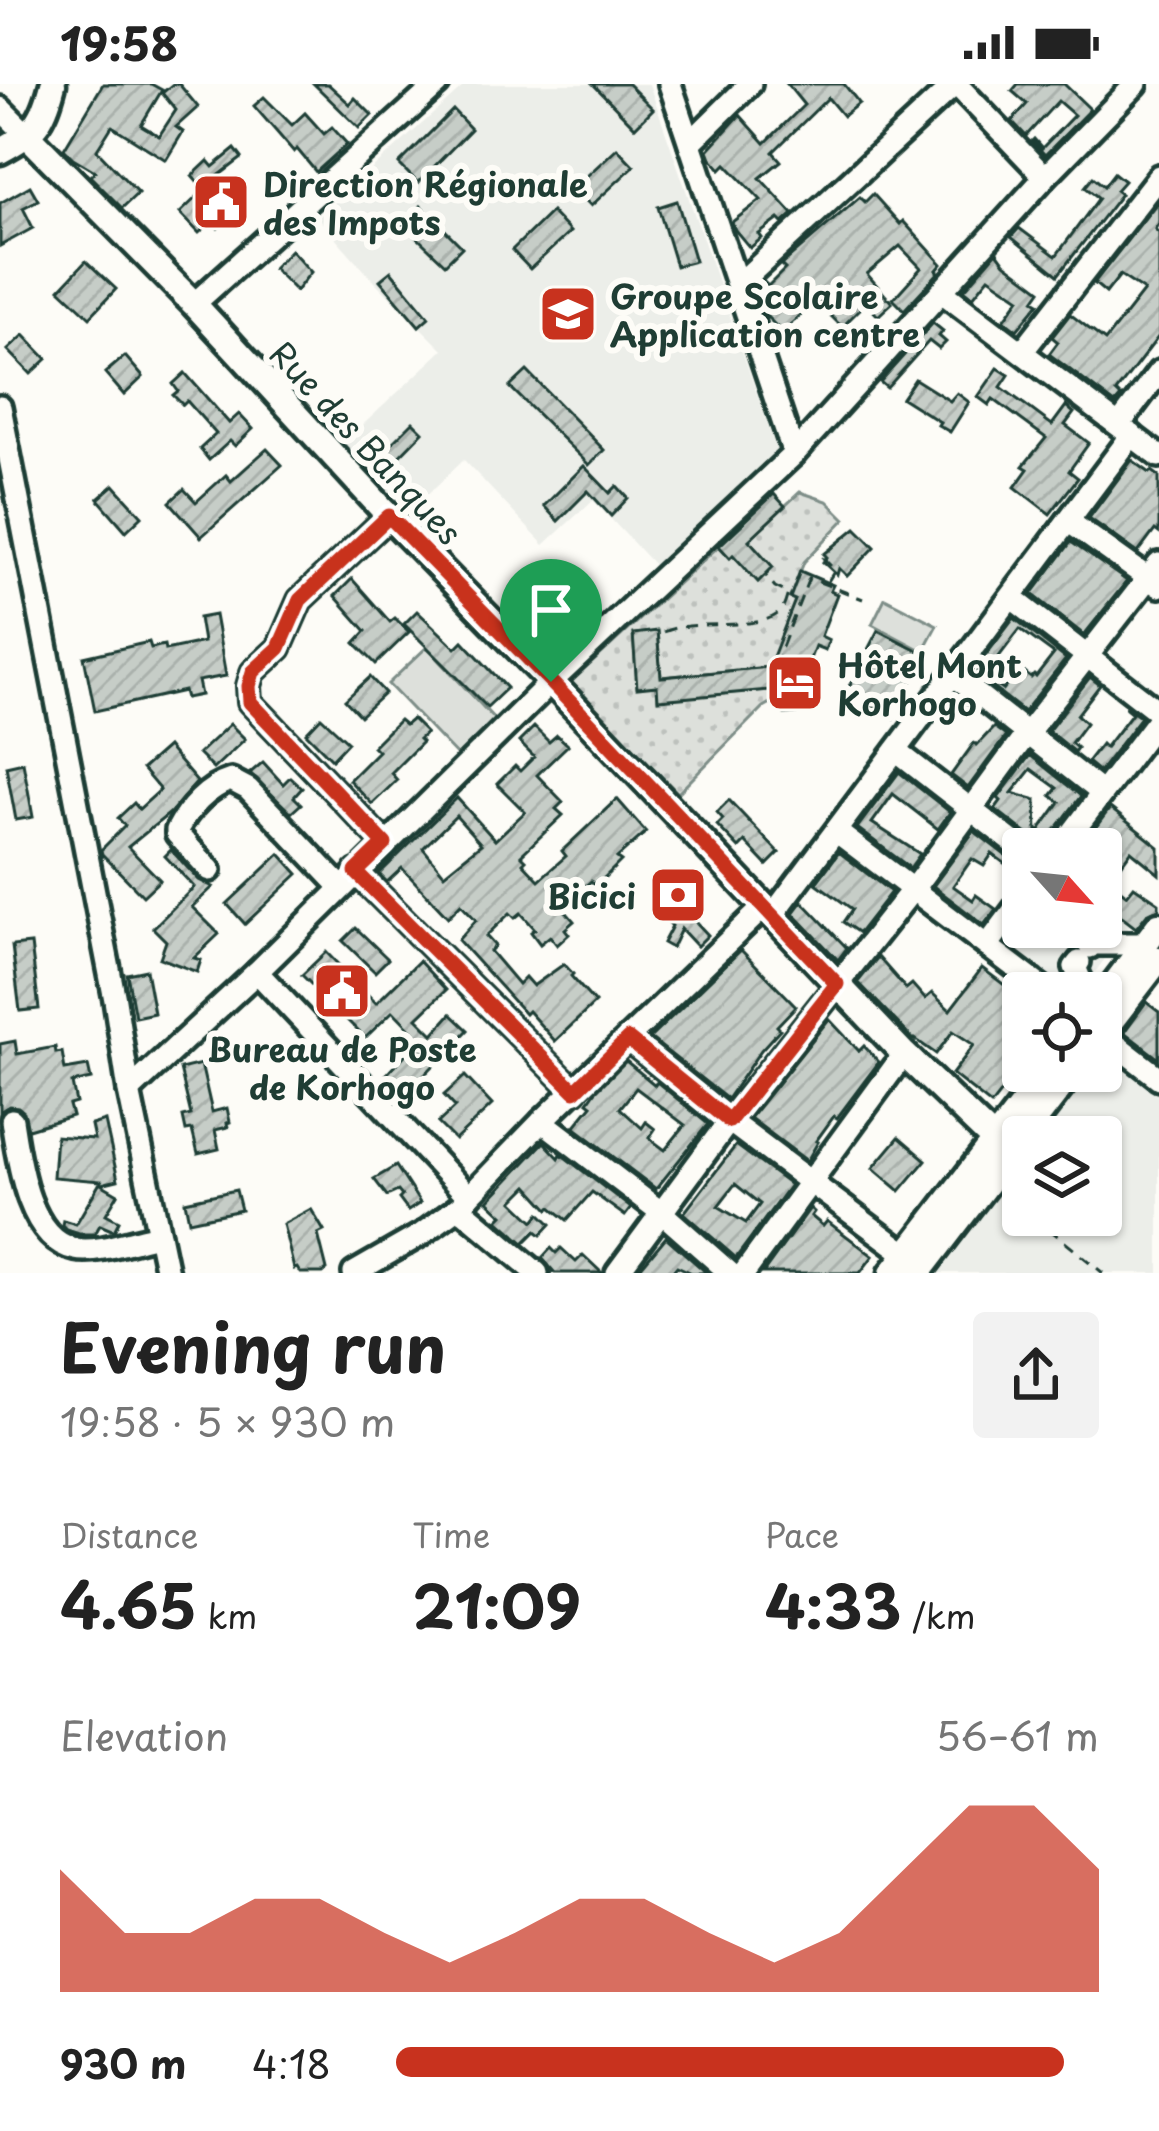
<!DOCTYPE html>
<meta charset="utf-8">
<style>
:root{--surface:#fff;--page:#f2f2f2;--text:#222;--muted:#767676;--accent:#c8321e}
body{margin:0;font-family:"Playpen Sans",sans-serif;background:var(--page);color:var(--text);height:100vh;display:flex;flex-direction:column;font-size:45px;white-space:nowrap}
*{box-sizing:border-box;margin:0}
p{font-size:39px;color:var(--muted)}
.icon{flex:none;width:66px;height:66px;fill:none;stroke:currentColor;stroke-width:2;stroke-linecap:round;stroke-linejoin:round}
.map{position:relative;height:1189px;overflow:hidden}
.side{display:flex;flex-direction:column;background:var(--surface);flex:1}
.side>*{flex:none}
.needle{width:78px;rotate:117deg}
.buttons{position:absolute;left:1002px;top:744px;display:grid;gap:24px}
.buttons a{display:grid;place-items:center;width:120px;height:120px;border-radius:12px;background:var(--surface);box-shadow:0 3px 9px #0004;font-size:60px}
.pin{position:absolute;display:grid;place-items:center;width:102px;height:102px;color:#fff;margin:-123px -51px;border-radius:50% 50% 50% 0;rotate:-45deg;box-shadow:0 0 12px #0007}
.pin .icon{rotate:45deg}
.round{display:grid;place-items:center;flex:none;width:126px;height:126px;border-radius:12px;background:var(--page)}
.summary{display:flex;align-items:center;justify-content:space-between;height:204px;padding:0 60px}
h1{font-size:66px;font-weight:700;line-height:90px}
.metrics{display:grid;grid-template-columns:repeat(3,1fr);gap:18px;height:204px;padding:12px 60px}
.metrics div{display:grid;align-content:center}
.metrics b{font-size:60px;font-weight:700}
.metrics small{font-size:33px;font-weight:400}
.metrics p{font-size:33px}
.chart{height:336px;padding:24px 60px}
.chart p{display:flex;justify-content:space-between}
.chart svg{width:100%;height:216px;margin-top:12px;fill:var(--accent);opacity:.7}
ul{padding:0 60px;list-style:none;font-size:39px}
li{display:grid;grid-template-columns:192px 144px 1fr;align-items:center;height:90px}
li i{height:30px;border-radius:15px;background:var(--accent)}
.status{display:flex;justify-content:space-between;align-items:center;height:84px;padding:0 60px;background:var(--surface);direction:ltr}
.status svg{height:33px;fill:currentColor}
.map>svg:first-child{display:block}
.built{fill:#eceee9}
.green{fill:url(#green-dots);stroke:#7e8e88;stroke-width:3}
.pitch{fill:#dde0db;stroke:#7e8e88;stroke-width:3}
.building{fill:url(#building-hatch);stroke:#1f3d34;stroke-width:3;fill-rule:evenodd}
.lines{fill:none;stroke-linecap:round;stroke-linejoin:round}
.minor-casing{stroke:#1f3d34;stroke-width:30}
.major-casing{stroke:#1f3d34;stroke-width:33}
.path{stroke:#1f3d34;stroke-width:3;stroke-dasharray:12 9;stroke-linecap:butt}
.minor{stroke:#fdfcf7;stroke-width:21}
.major{stroke:#fdfcf7;stroke-width:24}
.route-casing{stroke:#fff;stroke-width:24}
.route{stroke:#c8321e;stroke-width:15}
.labels{text-anchor:middle;dominant-baseline:central;stroke-width:12;stroke-linejoin:round;paint-order:stroke}
.poi-label{font-size:33px;font-weight:bold;fill:#1f3d34;stroke:#fdfcf7;text-anchor:start}
.street-label{font-size:33px;fill:#1f3d34;stroke:#fdfcf7}
</style>
<div class="status"><b>19:58</b><svg viewBox="0 0 49 12"><path d="M0 12V9h3v3zM5 12V6h3v6zM10 12V3h3v9zM15 12V0h3v12zM26 1h20v11H26zM47 4h2v5h-2z"/></svg></div>
<div class="map">
<svg width="1159" height="1189" viewBox="0 0 1159 1189">
<defs>
<pattern id="green-dots" width="8" height="8" patternUnits="userSpaceOnUse" patternTransform="scale(3)"><rect width="8" height="8" fill="#dde0db"/><path d="M2 2h.1M6 6h.1" fill="none" stroke="#bdc1bd" stroke-width="1.8" stroke-linecap="round"/></pattern>
<pattern id="building-hatch" width="6" height="6" patternUnits="userSpaceOnUse" patternTransform="scale(3)"><rect width="6" height="6" fill="#c6cdc7"/><path d="M-1 1l2-2M0 6l6-6M5 7l2-2" fill="none" stroke="#aab1ac"/></pattern>
</defs>
<rect width="100%" height="100%" fill="#fdfcf7"/>
<filter id="ink" filterUnits="userSpaceOnUse"><feTurbulence type="fractalNoise" baseFrequency=".00833" numOctaves="2"/><feDisplacementMap in="SourceGraphic" scale="24" xChannelSelector="R" yChannelSelector="G"/><feConvolveMatrix kernelMatrix="1 2 1 2 8 2 1 2 1" color-interpolation-filters="sRGB"/></filter>
<g filter="url(#ink)">
<!-- built -->
<g class="built">
<path d="M466,0H649L779,373L658,485L593,416L544,461L464,376L402,434L338,364L443,266L372,195L318,134Z"/>
<path d="M1101,819L1130,842L1079,909H1057L997,864L1023,830V843H1101Z"/>
<path d="M1107,967L1159,1008V1189H936L1023,1076V1131H1101V1053H1041L1092,987H1101V975Z"/>
</g>
<!-- green -->
<path class="green" d="M800,408L827,417L845,435L804,478L790,514L795,516L784,582L661,593L657,548L633,550L637,603L657,602L658,615L780,605L782,618L770,619L763,623L678,709L570,599L719,462L730,473Z"/>
<!-- pitch -->
<g class="pitch">
<path d="M885,514L937,541L923,567L872,540Z"/>
<path d="M427,563L497,638L459,674L388,600Z"/>
</g>
<!-- building -->
<g class="building">
<path d="M103,0H151L162,6L141,41L159,52L176,26L162,9L173,0H179L198,23L176,43L183,48L166,76L112,42L97,66L138,109L122,124L90,92L95,87L73,74L64,65Z"/>
<path d="M314,0H328L350,20L355,14L372,31L359,44Z"/>
<path d="M593,0H628L653,25L635,43Z"/>
<path d="M787,0H844L859,19L843,32L828,14L773,68L781,77L760,94L793,130L783,139L779,135L759,150L762,154L750,164L735,146L732,138L761,116L726,80L721,85L711,74L708,66L740,31L765,59L804,21Z"/>
<path d="M1018,0H1064L1090,25L1045,71L1032,57L1034,55L1042,64L1074,31L1058,17L1026,52L1012,37L1027,20L1012,7Z"/>
<path d="M264,13L292,41L305,29L324,50L332,43L347,60L316,88L297,65L294,68L254,22Z"/>
<path d="M453,26L471,45L418,99L399,80Z"/>
<path d="M617,64L634,82L591,122L574,104Z"/>
<path d="M235,65L242,74L217,93L246,123L234,136L230,132L218,144L212,137L199,149L180,129L204,106L192,92L208,77L213,83Z"/>
<path d="M1114,89L1124,97L1116,106L1121,110L1058,191L1011,153L1019,144L1056,172L1099,114L1085,103L1093,93L1104,102Z"/>
<path d="M30,102L38,116L23,124L33,144L0,162V119Z"/>
<path d="M873,110L900,140L903,137L942,180L937,186L939,188L904,226L893,215L921,184L900,162L867,190L892,219L878,232L866,219L842,243L816,217L782,248L764,230L768,244L755,206L764,198L768,202L785,185L781,181L860,113L865,118Z"/>
<path d="M1159,116V139L1155,145L1159,149V252L1116,308L1121,313L1115,320L1049,270L1058,258L1052,253L1070,230L1105,257L1144,207L1120,191L1106,209L1094,199Z"/>
<path d="M677,117L695,177L676,182L658,123Z"/>
<path d="M421,122L462,163L445,180L404,141Z"/>
<path d="M551,128L570,148L530,185L512,166Z"/>
<path d="M291,166L311,188L296,207L273,184Z"/>
<path d="M997,168L1005,179L1041,206L1034,216L1039,219L1017,246L1004,236L1020,214L989,193L973,213L964,206Z"/>
<path d="M86,177L116,205L90,233L60,205Z"/>
<path d="M391,187L429,233L419,242L380,196Z"/>
<path d="M933,239L943,247L939,252L946,258L939,265L929,257L887,304L880,298Z"/>
<path d="M24,251L47,275L31,290L8,266Z"/>
<path d="M125,272L143,293L124,311L105,289Z"/>
<path d="M998,284L1009,291L1001,303L1052,341L1066,322L1074,329L1065,341L1089,359L1069,387L1078,394L1050,430L1015,403L1028,385L1023,382L1046,354L993,315L989,321L978,313Z"/>
<path d="M527,287L604,366L589,381L510,303Z"/>
<path d="M185,289L229,339L239,330L253,345L235,362L230,357L209,376L200,365L216,350L187,317L183,321L173,311L178,307L173,300Z"/>
<path d="M915,295L950,317L957,309L969,318L950,348L938,341L940,338L902,314Z"/>
<path d="M413,338L423,348L377,395L367,384Z"/>
<path d="M267,365L282,381L201,453L170,418L184,405L196,418L226,391L231,397Z"/>
<path d="M1132,376L1150,389L1152,387L1159,392V449L1155,446L1138,469L1089,434Z"/>
<path d="M584,382L610,409L617,402L628,414L611,432L588,407L558,437L544,422Z"/>
<path d="M114,401L142,432L126,447L98,415Z"/>
<path d="M774,410L785,422L749,456L773,483L758,498L733,471L730,474L719,462Z"/>
<path d="M856,444L875,463L847,492L839,484L837,491L823,478L827,473L824,470Z"/>
<path d="M1071,458L1127,497L1084,551L1032,510Z"/>
<path d="M800,487L833,501L830,507L837,510L821,552L829,556L825,566L815,562L804,590L817,594L809,615L797,616L798,629L785,630L780,605L658,616L657,602L637,604L633,550L657,547L661,593L769,583L795,516L790,514Z"/>
<path d="M352,495L390,538L395,534L409,548L376,580L355,559L366,547L335,512Z"/>
<path d="M530,498L579,552L555,574L506,521Z"/>
<path d="M417,527L456,564L463,557L507,604L487,623L404,540Z"/>
<path d="M215,531L226,592L198,597L201,611L186,614L184,607L95,627L84,573L149,558L151,564L164,561L165,566L203,558L199,534Z"/>
<path d="M1014,534L1066,575L1024,628L986,598L988,595L1003,606L1020,585L1031,594L1034,591L1036,593L1054,570L1020,545L982,595L973,588Z"/>
<path d="M878,546L925,570L893,634L845,610Z"/>
<path d="M370,593L385,609L360,632L345,616Z"/>
<path d="M1090,593L1100,601L1077,631L1086,639L1071,659L1077,664L1074,668L1048,647Z"/>
<path d="M1127,622L1141,633L1099,688L1087,678L1101,660L1105,664L1132,629L1126,624Z"/>
<path d="M321,633L348,658L332,675L306,649Z"/>
<path d="M412,635L426,649L419,655L422,658L391,689L397,696L372,720L349,696L378,667L373,662L399,636L405,641Z"/>
<path d="M230,640L245,655L213,685L198,670Z"/>
<path d="M534,643L549,658L557,651L568,661L537,691L563,718L556,725L563,731L521,771L526,776L523,779L539,796L566,772L562,767L617,715L646,748L617,774L621,777L596,802L591,797L562,823L574,837L565,845L569,850L557,861L550,852L540,860L531,848L535,845L521,829L515,834L510,829L486,852L495,862L490,867L518,900L525,893L533,902L564,880L573,890L571,892L595,919L555,957L528,927L525,930L458,856L476,836L461,820L448,833L402,784L387,798L379,790L457,714L495,756L525,728L497,700L515,682L520,687L534,673L519,658ZM456,732L481,760L444,790L423,764Z"/>
<path d="M994,643L1006,652L968,704L951,691L974,659L977,661Z"/>
<path d="M167,663L197,698L170,729L128,763L160,796L143,812L102,770L101,766L125,742L118,734L134,719L139,725L160,706L142,685Z"/>
<path d="M1030,671L1081,712L1048,756L1045,765H1038L1032,754L995,725L1001,717L998,714ZM1031,685L1057,704L1051,712L1060,718L1037,750L1036,716L1012,709Z"/>
<path d="M23,678L33,733L16,736L6,682Z"/>
<path d="M263,678L283,700L290,693L302,704L294,713L301,720L291,729L250,689Z"/>
<path d="M899,688L950,728L938,745L893,710L872,739L920,770L910,784L857,744Z"/>
<path d="M729,716L779,769L767,781L745,758L739,764L717,741L723,735L717,728Z"/>
<path d="M1110,724L1159,763V790L1131,767L1109,797L1127,811L1134,802L1159,819V825L1147,830L1136,844L1101,817V765L1081,763Z"/>
<path d="M974,747L1014,778L1023,781L1018,789L992,770L984,782L972,775L953,802L973,816L976,811L996,825L984,841L933,802Z"/>
<path d="M171,766L199,796L213,803L192,823L219,850L194,874L201,876L197,888L160,874L166,857L153,844L194,803L165,772Z"/>
<path d="M839,768L891,808L859,849L843,838L852,825L816,799Z"/>
<path d="M280,770L298,790L245,840L227,820Z"/>
<path d="M671,789L694,813L683,824L708,851L697,862L681,845L672,864L663,859L672,842L657,826L666,817L652,802L662,793L664,796Z"/>
<path d="M802,817L847,864L838,876L793,829Z"/>
<path d="M356,844L388,875L375,888L343,857Z"/>
<path d="M31,860L39,925L20,927L12,862Z"/>
<path d="M741,866L796,922L777,942L780,945L761,966L727,1015L650,954Z"/>
<path d="M326,868L376,919L419,877L446,906L417,934L433,950L451,930L468,946L405,1011L385,992L420,955L393,927L365,954L302,891Z"/>
<path d="M878,873L906,905L912,900L925,915L932,909L950,926L982,884L1023,915V961L1009,980L1018,986L991,1021L952,990L974,961L953,947L936,970L915,955L914,956L858,898Z"/>
<path d="M146,886L154,929L135,933L127,890Z"/>
<path d="M1146,918L1159,928V975L1124,948Z"/>
<path d="M829,935L859,967L864,962L879,978L837,1034L834,1032L816,1057L818,1058L807,1077L750,1034Z"/>
<path d="M15,957L17,970L55,963L56,969L62,968L65,986L88,982L91,995L72,999L76,1019L69,1021L72,1032L28,1045L24,1028L18,1023L9,1022L0,1028V960Z"/>
<path d="M626,977L655,1001L657,998L708,1040L656,1105L574,1043L592,1021L588,1018L595,1008ZM636,1004L685,1041L665,1066L649,1054L655,1045L646,1038L642,1044L620,1024Z"/>
<path d="M201,980L212,1028L227,1024L230,1038L227,1039L228,1043L215,1046L219,1065L198,1070L192,1046L186,1047L183,1033L191,1031L180,985Z"/>
<path d="M465,992L492,1021L455,1056L438,1039L455,1023L444,1011Z"/>
<path d="M105,1037L118,1096L101,1100L118,1110L106,1130L119,1137L114,1147L100,1141L95,1150H79L67,1146L62,1141L63,1136L76,1140L101,1097L53,1093L56,1052L94,1055L91,1041Z"/>
<path d="M899,1053L926,1076L900,1107L873,1084Z"/>
<path d="M544,1058L559,1074L561,1070L631,1124L625,1132L592,1108L567,1136L551,1123L549,1125L528,1102L513,1117L534,1137L540,1129L551,1140L541,1151L536,1147L524,1159L498,1136L503,1131L488,1117Z"/>
<path d="M736,1061L790,1101L736,1174L684,1129ZM735,1100L760,1120L746,1139L718,1122Z"/>
<path d="M396,1082L420,1119L408,1127L399,1115L402,1112L398,1107L387,1112L374,1095Z"/>
<path d="M236,1106L241,1126L189,1137L185,1117Z"/>
<path d="M810,1124L814,1128L811,1132L823,1142L827,1137L873,1172L860,1189H763Z"/>
<path d="M311,1125L324,1147L318,1150L327,1186L323,1189H300L297,1184L294,1185L283,1140Z"/>
<path d="M666,1153L707,1189H692L677,1182L671,1189H636Z"/>
<path d="M551,1164L556,1169L561,1164L576,1178L583,1171L602,1189H555L542,1174Z"/>
</g>
<g class="lines">
<!-- minor casing -->
<g class="minor-casing">
<g id="minor">
<path d="M670,0L794,370"/>
<path d="M956,0L1045,93"/>
<path d="M0,24L28,52"/>
<path d="M690,59L750,0"/>
<path d="M738,201L955,0"/>
<path d="M942,208L1159,372"/>
<path d="M194,220L438,0"/>
<path d="M1022,268L1159,92"/>
<path d="M0,323L115,916L129,1007L167,1189"/>
<path d="M1119,341L1159,288"/>
<path d="M1068,437L1159,502"/>
<path d="M1012,514L1159,628"/>
<path d="M954,592L1102,709"/>
<path d="M896,667L1023,766"/>
<path d="M837,748L1049,909"/>
<path d="M385,760L250,618L249,602L253,588L279,564L300,516L389,432"/>
<path d="M1060,765L1159,634"/>
<path d="M210,786L177,750V746C188,725 208,703 231,696L248,705L341,803"/>
<path d="M356,788L575,1007"/>
<path d="M772,832L1132,351"/>
<path d="M987,862L1023,814"/>
<path d="M1090,863L1092,860H1145"/>
<path d="M1079,878L1075,883L1086,909"/>
<path d="M257,888L469,1113"/>
<path d="M1101,949L1159,994"/>
<path d="M628,955L729,1037L917,1178"/>
<path d="M129,1007L257,888L551,598L794,370L1045,93L1136,0"/>
<path d="M12,1036C18,1075 28,1156 75,1165C97,1170 136,1155 159,1151"/>
<path d="M542,1037L662,1129L730,1189"/>
<path d="M459,1123L537,1189"/>
<path d="M354,1189L422,1150L459,1123L542,1037L764,823"/>
<path d="M617,1189L729,1037L913,805L1028,648L1159,480"/>
<path d="M744,1189L904,970"/>
</g>
</g>
<!-- major casing -->
<g class="major-casing">
<g id="major">
<path d="M28,52L194,220L389,432L551,598L904,970L1009,1071"/>
<path d="M0,67C35,48 43,39 53,0"/>
<path d="M1101,918L1159,841"/>
<path d="M1101,950L1159,875"/>
<path d="M892,1189L1048,987"/>
<path d="M918,1189L1073,987"/>
</g>
</g>
<!-- path -->
<g class="path">
<path d="M827,499L835,486L823,474L834,462"/>
<path d="M663,548C691,534 761,549 781,527C784,524 787,513 788,509L775,503L766,492"/>
<path d="M781,582L777,576L809,494L863,515"/>
<path d="M1006,1109L1023,1123"/>
<path d="M1032,1131L1103,1189"/>
</g>
<!-- minor -->
<use href="#minor" class="minor"/>
<!-- major -->
<use href="#major" class="major"/>
</g>
</g>
<g class="lines" filter="url(#ink)">
<!-- route casing -->
<g class="route-casing">
<path id="route" d="M389,432L551,598L837,900L729,1037L628,955L575,1007L356,788L385,760L250,618L249,602L253,588L279,564L300,516Z"/>
</g>
<!-- route -->
<use href="#route" class="route"/>
</g>
<!-- icons -->
<defs>
<g id="civic-square" transform="scale(3)"><rect x="-9" y="-9" width="18" height="18" rx="4" fill="#c8321e" stroke="#fdfcf7"/><path d="M-.6-6.5H3V-4.5H.6V-3L4-1V1h2V6H-6V1h2V-1L-.6-3ZM-1.2 2.5V6h2.4V2.5Z" fill="#fff"/></g>
<g id="school-square" transform="scale(3)"><rect x="-9" y="-9" width="18" height="18" rx="4" fill="#c8321e" stroke="#fdfcf7"/><path d="M0-5L7-2L0 1L-7-2ZM-4 1L0 2.5L4 1V4Q0 6-4 4Z" fill="#fff"/></g>
<g id="hotel-square" transform="scale(3)"><rect x="-9" y="-9" width="18" height="18" rx="4" fill="#c8321e" stroke="#fdfcf7"/><path d="M-6-4.5h1.5V1H6V5H4.5V3h-9V5H-6ZM-4 0a1.8 1.8 0 1 1 3.6 0ZM.5 0V-2.5h3Q6-2.5 6 0Z" fill="#fff"/></g>
<g id="bank-square" transform="scale(3)"><rect x="-9" y="-9" width="18" height="18" rx="4" fill="#c8321e" stroke="#fdfcf7"/><path d="M-6-4H6V4H-6ZM0-2.3a2.3 2.3 0 1 0 0 4.6a2.3 2.3 0 1 0 0-4.6Z" fill="#fff"/></g>
</defs>
<g fill-rule="evenodd">
<use href="#civic-square" x="221" y="118"/>
<use href="#school-square" x="568" y="230"/>
<use href="#hotel-square" x="795" y="599"/>
<use href="#bank-square" x="678" y="811"/>
<use href="#civic-square" x="342" y="907"/>
</g>
<g class="labels">
<!-- poi labels -->
<g class="poi-label">
<text x="263" y="99">Direction Régionale<tspan x="263" dy="38">des Impots</tspan></text>
<text x="610" y="211">Groupe Scolaire<tspan x="610" dy="38">Application centre</tspan></text>
<text x="837" y="580">Hôtel Mont<tspan x="837" dy="38">Korhogo</tspan></text>
<text x="636" y="811" text-anchor="end">Bicici</text>
<text x="342" y="964" text-anchor="middle">Bureau de Poste<tspan x="342" dy="38">de Korhogo</tspan></text>
</g>
<!-- street labels -->
<g class="street-label">
<text transform="translate(367 358) rotate(47)">Rue des Banques</text>
</g>
</g>
</svg>
<div class="buttons">
<a><svg class="needle" viewBox="-14 -14 28 28"><path d="M0-13l5 13h-10z" fill="#e53935"/><path d="M0 13l5-13h-10z" fill="#767676"/></svg></a>
<a><svg class="icon" aria-label="locate" viewBox="0 0 24 24"><circle cx="12" cy="12" r="6"/><path d="M12 2v4M12 18v4M2 12h4M18 12h4"/></svg></a>
<a><svg class="icon" aria-label="layers" viewBox="0 0 24 24"><path d="M12 4l9 5-9 5-9-5zM3 14l9 5 9-5"/></svg></a>
</div>
<div class="pin" style="left:551px;top:598px;background:#1e9e55"><svg class="icon" aria-label="arrive" viewBox="0 0 24 24"><path d="M6 21V4h12l-3 4 3 4H6"/></svg></div>
</div>
<section class="side">
<div class="summary"><div><h1>Evening run</h1><p>19:58 · 5 × 930 m</p></div><a class="round"><svg class="icon" aria-label="share" viewBox="0 0 24 24"><path d="M12 15V3M7 8l5-5 5 5M5 13v7h14v-7"/></svg></a></div>
<div class="metrics">
<div><p>Distance</p><b>4.65<small> km</small></b></div>
<div><p>Time</p><b>21:09</b></div>
<div><p>Pace</p><b>4:33<small> /km</small></b></div>
</div>
<div class="chart"><p><span>Elevation</span>56–61 m</p>
<svg viewBox="0 0 160 44" preserveAspectRatio="none"><path d="M0 44V19L10 32L20 32L30 25L40 25L50 32L60 38L70 32L80 25L90 25L100 32L110 38L120 32L130 19L140 6L150 6L160 19V44z"/></svg>
</div>
<ul>
<li><b>930 m</b>4:18<i style="width:95%"></i></li>
</ul>
</section>
